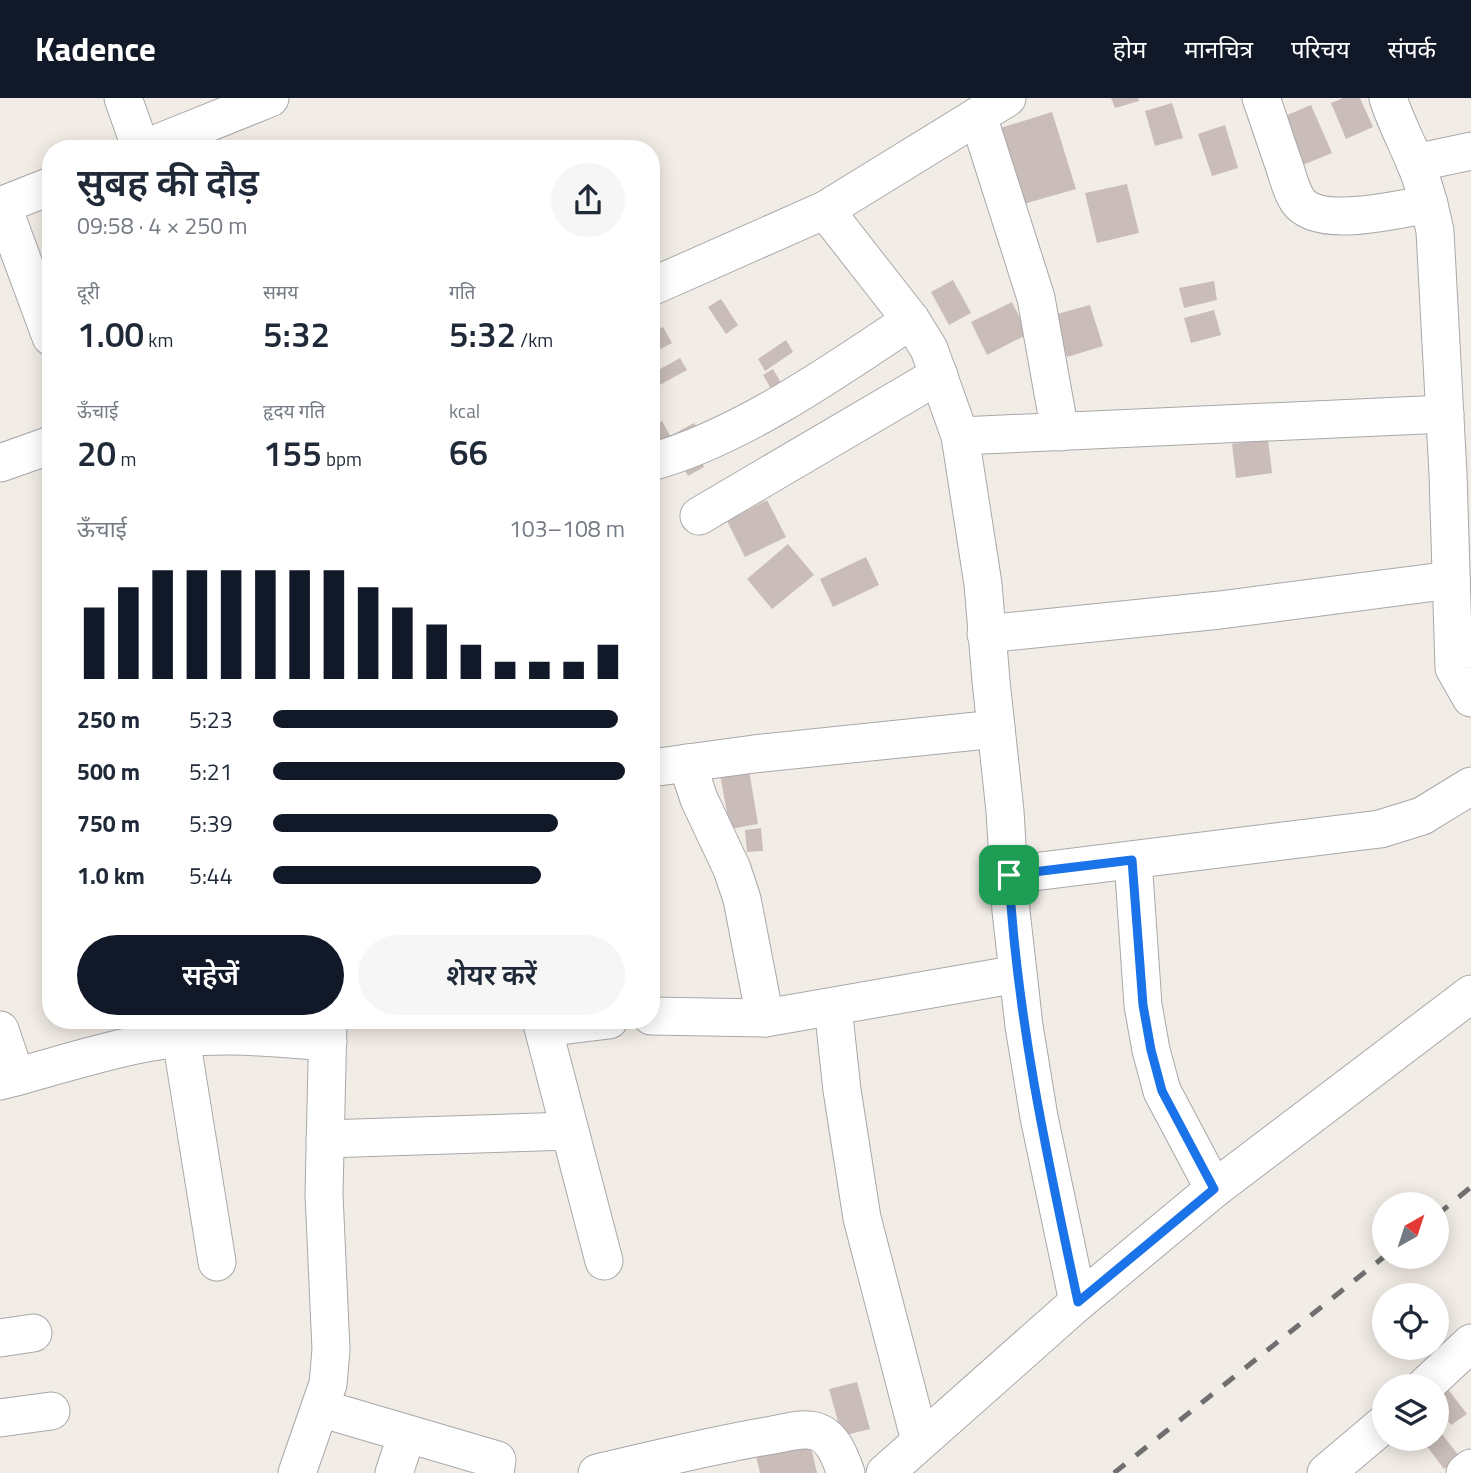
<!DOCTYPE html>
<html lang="hi">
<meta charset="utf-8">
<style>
:root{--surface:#fff;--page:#f6f6f7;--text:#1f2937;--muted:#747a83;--accent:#111827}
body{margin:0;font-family:"Titillium Web","Noto Sans Devanagari",sans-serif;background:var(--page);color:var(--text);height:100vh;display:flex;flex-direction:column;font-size:26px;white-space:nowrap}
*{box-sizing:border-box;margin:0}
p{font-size:23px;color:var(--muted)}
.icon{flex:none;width:38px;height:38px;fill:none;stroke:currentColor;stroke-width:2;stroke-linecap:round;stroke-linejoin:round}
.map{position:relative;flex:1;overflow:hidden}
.sheet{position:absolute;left:42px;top:42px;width:618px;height:889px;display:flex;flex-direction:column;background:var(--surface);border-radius:28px;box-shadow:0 4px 18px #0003}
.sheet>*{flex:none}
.needle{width:46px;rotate:39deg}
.tools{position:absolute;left:1372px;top:1094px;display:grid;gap:14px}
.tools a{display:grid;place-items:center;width:77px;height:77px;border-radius:50%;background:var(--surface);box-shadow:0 4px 18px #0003;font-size:35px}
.pin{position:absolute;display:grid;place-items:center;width:60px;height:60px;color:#fff;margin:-30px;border-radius:14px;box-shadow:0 4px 10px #0006}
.round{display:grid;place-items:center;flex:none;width:74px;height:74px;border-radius:37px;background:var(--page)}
.summary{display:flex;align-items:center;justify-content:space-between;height:119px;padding:0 35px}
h1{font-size:38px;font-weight:600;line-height:52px}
.figures{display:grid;grid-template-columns:repeat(3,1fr);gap:10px;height:119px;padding:7px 35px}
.figures div{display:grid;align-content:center}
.figures b{font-size:35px;font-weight:600}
.figures small{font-size:19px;font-weight:400}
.figures p{font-size:19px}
.chart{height:196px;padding:14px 35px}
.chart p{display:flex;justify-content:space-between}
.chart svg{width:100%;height:126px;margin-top:7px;stroke:var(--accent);stroke-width:6}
.action{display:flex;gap:14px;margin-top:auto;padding:14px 35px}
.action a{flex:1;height:80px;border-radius:42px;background:var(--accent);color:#fff;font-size:28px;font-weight:600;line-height:80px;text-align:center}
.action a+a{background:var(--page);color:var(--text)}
ul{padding:0 35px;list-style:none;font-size:23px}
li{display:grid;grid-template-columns:112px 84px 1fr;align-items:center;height:52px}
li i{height:18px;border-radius:9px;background:var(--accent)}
header{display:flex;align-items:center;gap:42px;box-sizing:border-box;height:98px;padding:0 35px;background:var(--accent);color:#fff}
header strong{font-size:33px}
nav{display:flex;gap:38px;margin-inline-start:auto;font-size:24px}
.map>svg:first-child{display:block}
.building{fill:#cabdb9}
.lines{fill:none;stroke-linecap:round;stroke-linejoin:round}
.minor-casing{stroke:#a8a8a8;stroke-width:39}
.minor{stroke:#fff;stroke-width:37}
.rail{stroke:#6f6f6f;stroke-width:5;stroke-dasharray:14 14;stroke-linecap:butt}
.route-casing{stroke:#fff;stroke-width:14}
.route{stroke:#1a73e8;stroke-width:9}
</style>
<header>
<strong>Kadence</strong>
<nav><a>होम</a><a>मानचित्र</a><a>परिचय</a><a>संपर्क</a></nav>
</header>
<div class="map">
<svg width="1471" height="1375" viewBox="0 0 1471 1375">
<rect width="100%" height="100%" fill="#f2ece6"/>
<!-- building -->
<g class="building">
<path d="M1111,0H1138L1139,3L1115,10Z"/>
<path d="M1343,0H1360L1373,29L1346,41L1331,5Z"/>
<path d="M1172,5L1183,40L1155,48L1145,13Z"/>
<path d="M1311,7L1332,55L1293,71L1273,23Z"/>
<path d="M1052,14L1076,91L1020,107L997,31Z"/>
<path d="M1225,27L1238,70L1212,78L1198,36Z"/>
<path d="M1127,86L1139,135L1097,145L1085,95Z"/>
<path d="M953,182L971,215L949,227L931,194Z"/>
<path d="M1214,183L1217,202L1184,210L1179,190Z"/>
<path d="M721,201L738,227L726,236L708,209Z"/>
<path d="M1012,204L1028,236L987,257L971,224Z"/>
<path d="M1090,207L1103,248L1067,259L1053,217Z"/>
<path d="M1214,212L1221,237L1191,245L1184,220Z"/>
<path d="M663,229L672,245L651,256V235Z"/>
<path d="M786,242L793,254L765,273L758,261Z"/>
<path d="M680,260L687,272L656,289L651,279V266L655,274Z"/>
<path d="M773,271L784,290L774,296L763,277Z"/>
<path d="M662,323L674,345L661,352L651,334V329Z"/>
<path d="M694,325L701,336L678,349L672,337Z"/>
<path d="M1268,341L1272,375L1236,380L1232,346Z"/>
<path d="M695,351L704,369L688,378L678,360Z"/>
<path d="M767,402L786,439L745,459L727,423Z"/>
<path d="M788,446L814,477L772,511L747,481Z"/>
<path d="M866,459L879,487L833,509L820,481Z"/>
<path d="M748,666L758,726L730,731L719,671Z"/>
<path d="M761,730L763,753L747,754L745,732Z"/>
<path d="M857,1284L870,1331L842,1338L829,1291Z"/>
<path d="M1443,1285L1467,1316L1451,1327L1437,1308V1290Z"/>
<path d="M1438,1331L1459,1358L1444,1371L1423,1343L1426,1340H1437Z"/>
<path d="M809,1341L817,1375H760L755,1354Z"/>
</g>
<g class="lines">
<!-- minor casing -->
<g class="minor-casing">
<g id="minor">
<path d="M123,0L141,51"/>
<path d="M1261,0C1269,22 1276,45 1284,67C1288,79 1291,93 1298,103C1319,132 1398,111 1429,106"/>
<path d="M1388,0C1395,22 1405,41 1414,62C1424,85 1430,109 1435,133L1448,376L1454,570L1471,600"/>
<path d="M978,18L1036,200L1060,334"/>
<path d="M143,51L270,0"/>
<path d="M1415,65L1471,53"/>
<path d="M2,107L51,239"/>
<path d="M0,108L51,88"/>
<path d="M825,112L911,222L929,251L960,338L983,486L991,583L1005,713L1011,813L1024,928L1039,1019L1078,1204"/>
<path d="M651,189L825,112L1007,0"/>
<path d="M960,338L1445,316"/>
<path d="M651,364C739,340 835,273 911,222"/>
<path d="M0,365L51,347"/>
<path d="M699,418L939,277"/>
<path d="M986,536L1220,512L1451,482"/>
<path d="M687,665L699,701L732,771L742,801L765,920"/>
<path d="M651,670L754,656L996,631"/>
<path d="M1133,762L1143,907L1151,952L1162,993L1214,1091"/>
<path d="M1009,777L1380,731L1422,718L1471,688"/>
<path d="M833,909L842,992L862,1120L920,1343"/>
<path d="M651,918L765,920L1018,876"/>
<path d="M541,922L604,1163"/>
<path d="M544,930L609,922"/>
<path d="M0,932L16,979"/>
<path d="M181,940L217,1164"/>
<path d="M0,983C48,971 97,954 146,945C206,933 267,939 328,944"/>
<path d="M325,1041L569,1033"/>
<path d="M0,1240L33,1235"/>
<path d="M1425,1288L1471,1245"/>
<path d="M320,1310L497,1362L495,1375"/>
<path d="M0,1320L51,1313"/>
<path d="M297,1375L328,1286L331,1252L324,1096L328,922"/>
<path d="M394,1375L407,1336"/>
<path d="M597,1375C653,1362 709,1348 767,1338C782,1336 800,1329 815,1333C833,1338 840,1359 846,1375"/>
<path d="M885,1375L1078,1204L1214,1091L1471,896"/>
<path d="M1326,1375L1384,1326"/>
<path d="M1465,1375L1471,1370"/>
</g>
</g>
<!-- minor -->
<use href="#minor" class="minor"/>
<!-- rail -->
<g class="rail">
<path d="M1437,1117L1471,1089"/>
<path d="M1114,1375L1385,1158"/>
</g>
</g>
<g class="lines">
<!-- route casing -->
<g class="route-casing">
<path id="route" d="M1132,762L1143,907L1151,952L1162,993L1214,1091L1078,1204C1048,1063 1017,922 1009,777Z"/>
</g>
<!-- route -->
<use href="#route" class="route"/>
</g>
</svg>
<div class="tools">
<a><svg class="needle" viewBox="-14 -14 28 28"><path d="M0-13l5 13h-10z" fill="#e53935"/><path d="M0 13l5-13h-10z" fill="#747a83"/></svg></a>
<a><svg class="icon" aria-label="locate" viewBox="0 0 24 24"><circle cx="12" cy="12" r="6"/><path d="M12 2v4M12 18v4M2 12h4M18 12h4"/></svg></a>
<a><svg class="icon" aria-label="layers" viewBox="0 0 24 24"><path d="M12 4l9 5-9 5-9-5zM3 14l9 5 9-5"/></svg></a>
</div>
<div class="pin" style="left:1009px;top:777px;background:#1e9e55"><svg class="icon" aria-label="arrive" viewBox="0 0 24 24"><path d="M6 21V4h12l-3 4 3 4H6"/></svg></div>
<section class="sheet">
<div class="summary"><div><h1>सुबह की दौड़</h1><p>09:58 · 4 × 250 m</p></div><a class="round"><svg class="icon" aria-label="share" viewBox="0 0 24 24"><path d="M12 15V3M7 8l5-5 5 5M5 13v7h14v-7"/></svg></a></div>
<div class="figures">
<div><p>दूरी</p><b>1.00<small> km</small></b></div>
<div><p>समय</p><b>5:32</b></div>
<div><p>गति</p><b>5:32<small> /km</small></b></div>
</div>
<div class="figures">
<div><p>ऊँचाई</p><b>20<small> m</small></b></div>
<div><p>हृदय गति</p><b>155<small> bpm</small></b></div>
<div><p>kcal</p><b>66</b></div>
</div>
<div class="chart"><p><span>ऊँचाई</span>103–108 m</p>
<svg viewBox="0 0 160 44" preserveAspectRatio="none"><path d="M5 44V19M15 44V12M25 44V6M35 44V6M45 44V6M55 44V6M65 44V6M75 44V6M85 44V12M95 44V19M105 44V25M115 44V32M125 44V38M135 44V38M145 44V38M155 44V32"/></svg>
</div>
<ul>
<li><b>250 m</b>5:23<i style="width:98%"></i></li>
<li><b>500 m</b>5:21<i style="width:100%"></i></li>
<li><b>750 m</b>5:39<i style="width:81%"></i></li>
<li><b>1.0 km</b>5:44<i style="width:76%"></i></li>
</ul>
<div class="action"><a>सहेजें</a><a>शेयर करें</a></div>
</section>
</div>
